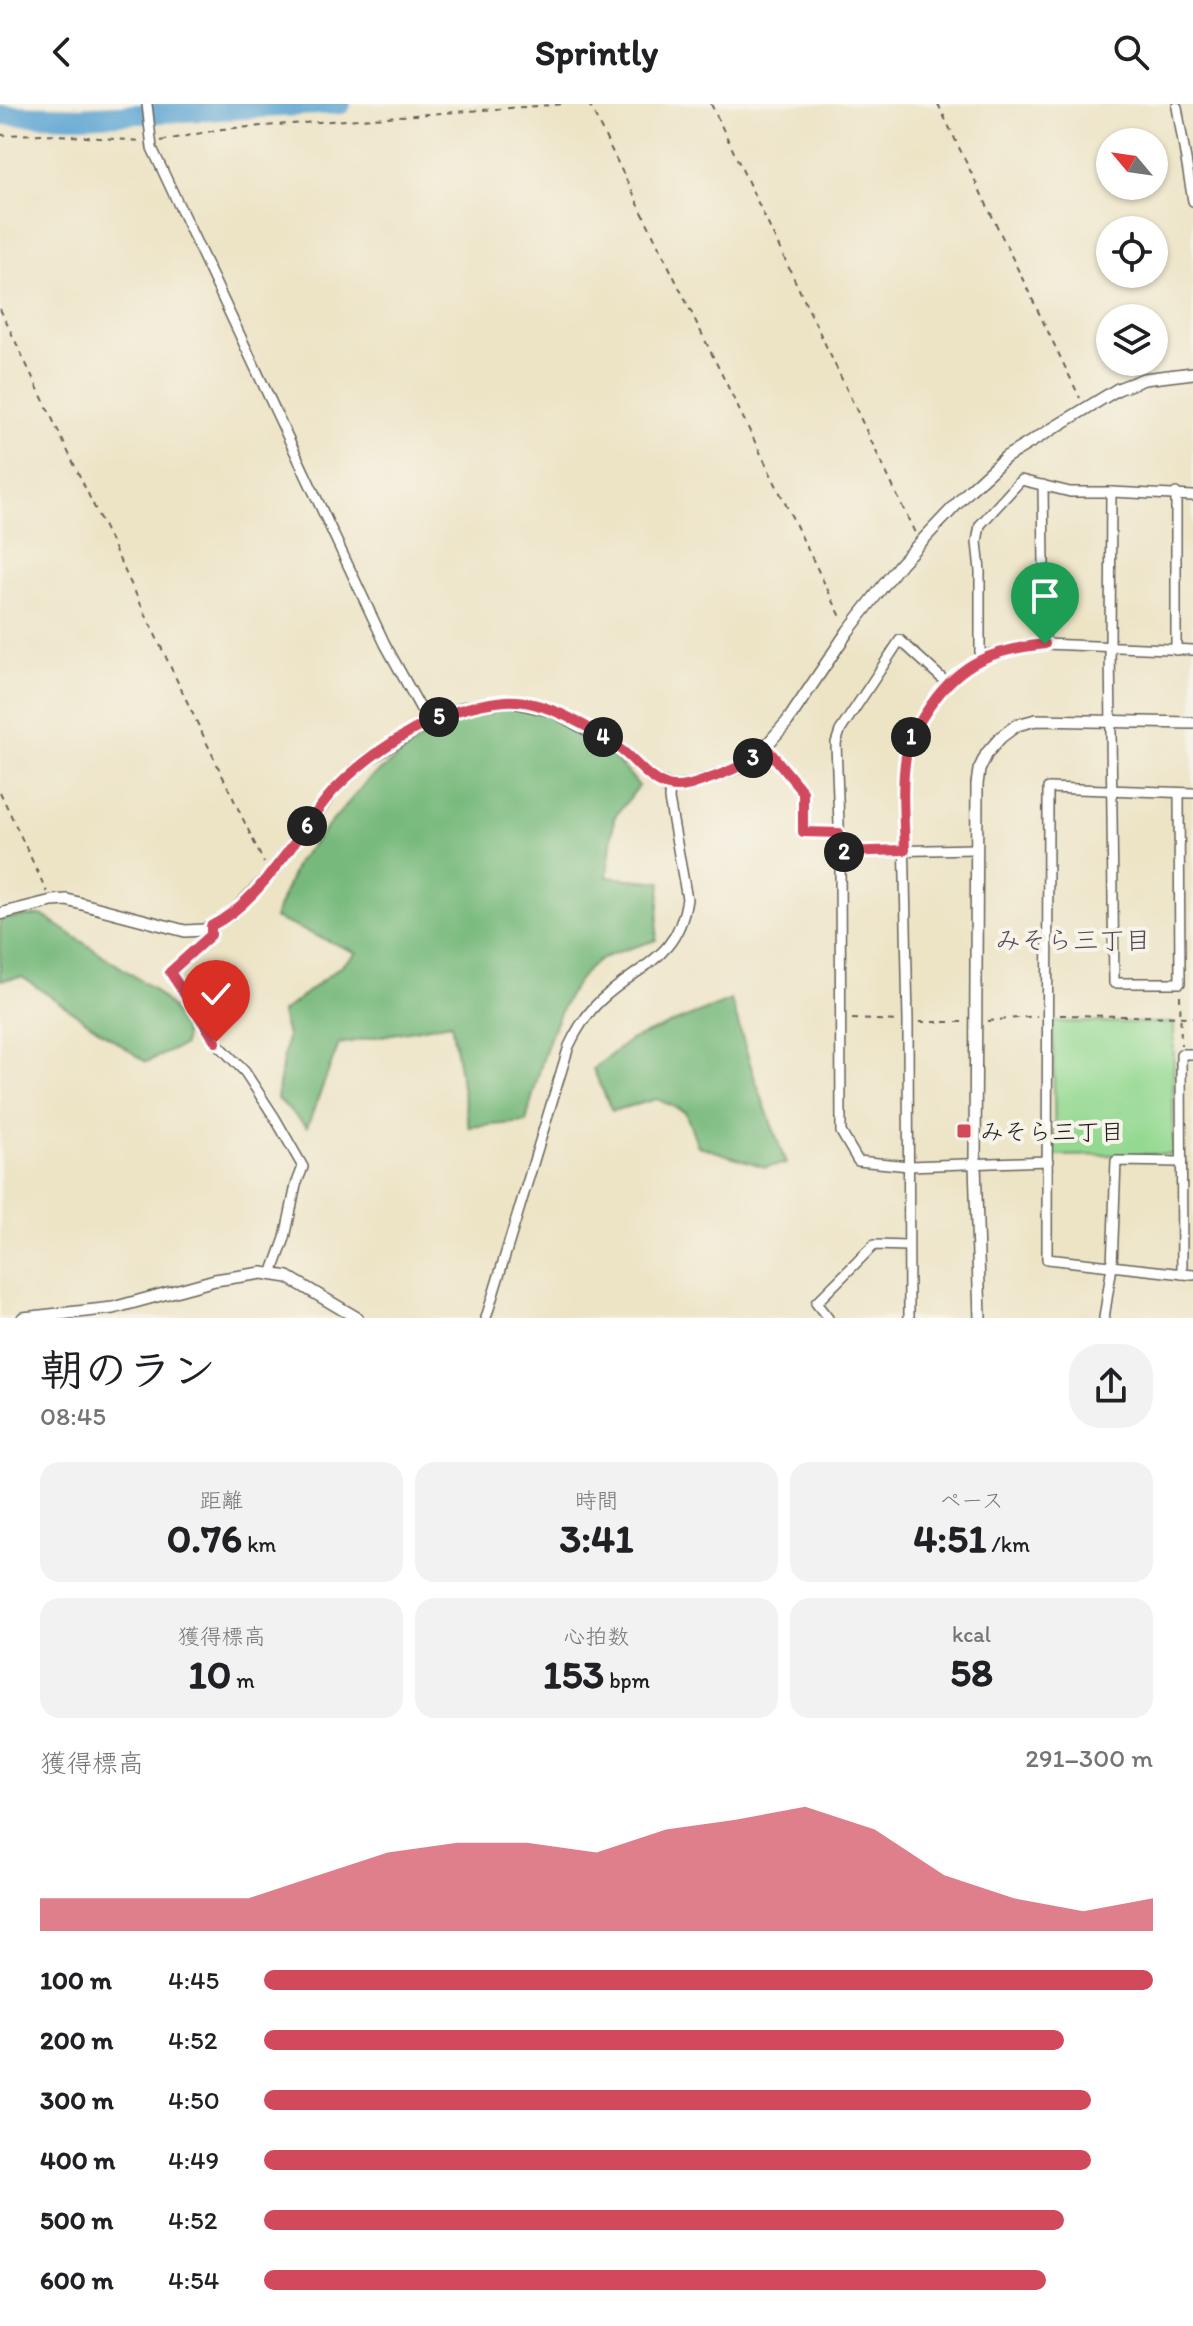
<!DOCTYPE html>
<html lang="ja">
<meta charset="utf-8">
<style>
:root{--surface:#fff;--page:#f2f2f2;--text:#202124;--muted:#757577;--accent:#d1495b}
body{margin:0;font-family:Itim,"Klee One",sans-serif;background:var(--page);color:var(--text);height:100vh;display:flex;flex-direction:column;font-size:30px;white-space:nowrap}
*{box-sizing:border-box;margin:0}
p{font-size:26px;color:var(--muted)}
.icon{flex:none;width:44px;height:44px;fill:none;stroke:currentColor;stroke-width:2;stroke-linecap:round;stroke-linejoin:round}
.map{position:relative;height:1214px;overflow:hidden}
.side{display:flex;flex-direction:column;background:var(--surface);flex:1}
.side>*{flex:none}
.needle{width:52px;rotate:299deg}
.controls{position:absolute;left:1096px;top:24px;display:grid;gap:16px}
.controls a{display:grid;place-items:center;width:72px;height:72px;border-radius:50%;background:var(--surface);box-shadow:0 2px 6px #0004;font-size:40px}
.pin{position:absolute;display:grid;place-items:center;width:68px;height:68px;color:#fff;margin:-82px -34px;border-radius:50% 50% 50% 0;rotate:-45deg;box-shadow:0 0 8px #0007}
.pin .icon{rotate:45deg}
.km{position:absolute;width:40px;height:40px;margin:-20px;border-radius:50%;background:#222;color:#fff;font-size:22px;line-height:40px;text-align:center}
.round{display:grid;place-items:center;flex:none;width:84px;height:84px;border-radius:32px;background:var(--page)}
.overview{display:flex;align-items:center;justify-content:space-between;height:136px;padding:0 40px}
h1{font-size:44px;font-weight:800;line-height:60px}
.metrics{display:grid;grid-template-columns:repeat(3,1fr);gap:12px;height:136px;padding:8px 40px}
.metrics div{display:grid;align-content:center;border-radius:20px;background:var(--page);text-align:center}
.metrics b{font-size:40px;font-weight:800}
.metrics small{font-size:22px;font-weight:400}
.metrics p{font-size:22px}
.chart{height:224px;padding:16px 40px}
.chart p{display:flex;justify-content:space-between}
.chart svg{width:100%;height:144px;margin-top:8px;fill:var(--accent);opacity:.7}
ul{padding:0 40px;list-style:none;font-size:26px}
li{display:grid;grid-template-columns:128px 96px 1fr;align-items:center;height:60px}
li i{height:20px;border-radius:10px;background:var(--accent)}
header{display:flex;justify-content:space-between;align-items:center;height:104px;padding:0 40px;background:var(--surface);font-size:36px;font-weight:800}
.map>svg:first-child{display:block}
.green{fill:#94d992;stroke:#587a57;stroke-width:2}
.forest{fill:#77b97c;stroke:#4a6a4c;stroke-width:2}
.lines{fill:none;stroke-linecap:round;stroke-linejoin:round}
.river{stroke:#5ca4d2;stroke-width:20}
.minor-casing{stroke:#656258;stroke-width:12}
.tertiary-casing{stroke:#656258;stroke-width:14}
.path{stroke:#656258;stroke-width:2;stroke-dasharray:6 6;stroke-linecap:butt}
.minor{stroke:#fff;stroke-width:9}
.tertiary{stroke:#fff;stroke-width:11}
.route-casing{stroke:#fff;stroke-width:16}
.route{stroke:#d1495b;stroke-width:10}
.poi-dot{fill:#d1495b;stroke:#f7f3e8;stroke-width:3}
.labels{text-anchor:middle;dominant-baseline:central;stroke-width:8;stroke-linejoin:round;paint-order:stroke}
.poi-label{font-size:24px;fill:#1c1c1c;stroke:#f7f3e8;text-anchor:start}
.neighbourhood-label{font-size:26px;fill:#554858;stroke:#f7f3e8}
</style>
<header><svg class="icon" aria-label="back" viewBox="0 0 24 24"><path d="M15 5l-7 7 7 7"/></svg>Sprintly<svg class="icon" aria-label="search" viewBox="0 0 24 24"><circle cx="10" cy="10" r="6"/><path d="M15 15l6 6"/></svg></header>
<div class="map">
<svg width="1193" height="1214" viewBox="0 0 1193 1214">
<rect width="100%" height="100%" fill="#f7f3e8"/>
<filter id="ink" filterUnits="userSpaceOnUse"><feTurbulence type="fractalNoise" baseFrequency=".0125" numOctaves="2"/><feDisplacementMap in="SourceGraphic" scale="16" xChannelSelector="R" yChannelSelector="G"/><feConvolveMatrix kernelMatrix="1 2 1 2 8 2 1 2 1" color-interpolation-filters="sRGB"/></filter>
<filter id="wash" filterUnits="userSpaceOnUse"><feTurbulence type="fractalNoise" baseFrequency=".006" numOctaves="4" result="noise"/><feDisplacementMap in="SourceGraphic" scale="32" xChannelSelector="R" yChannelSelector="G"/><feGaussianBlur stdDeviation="1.8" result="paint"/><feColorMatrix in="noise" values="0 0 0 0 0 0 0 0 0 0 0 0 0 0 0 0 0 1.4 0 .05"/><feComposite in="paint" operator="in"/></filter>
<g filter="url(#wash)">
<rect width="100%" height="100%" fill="#ede4c6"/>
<!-- green -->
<path class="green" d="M1053,918L1174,919L1173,1050L1055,1052Z"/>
<!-- forest -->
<g class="forest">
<path d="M487,603C500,604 513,603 525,604C567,609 614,649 639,682L614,714L607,773L661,778L656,836C640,842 619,846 603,854C558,879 538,971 526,1018L469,1023L451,919L339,940L307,1023L277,994L287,932L281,909L357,849L274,814L297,758L368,676L451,612Z"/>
<path d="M42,811L152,884L185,918L184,941L146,958L22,873L0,876V815Z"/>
<path d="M731,896L753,969L786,1060L765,1063L698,1042L685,1008L657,995L612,1007L593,965L630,936Z"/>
</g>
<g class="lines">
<!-- river -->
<path class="river" d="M0,11L80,13L341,0"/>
</g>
</g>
<g filter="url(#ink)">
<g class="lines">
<!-- minor casing -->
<g class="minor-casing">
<g id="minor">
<path d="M147,0L152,44L385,540L428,618"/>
<path d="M1177,3L1193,97"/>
<path d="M1043,381L1045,540"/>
<path d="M1111,388L1193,392"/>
<path d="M1176,546V389"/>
<path d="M980,554V467L977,438L980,421L1021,376L1070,388H1111L1110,543L1114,879H1180L1179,689"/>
<path d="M947,579L900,536L840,627L836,639L840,748L841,1028L858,1057L909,1062L1048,1057"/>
<path d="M766,643L803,688V728L839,729"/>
<path d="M1193,689L1048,684L1047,1155L1193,1171"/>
<path d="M840,748L974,745"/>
<path d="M211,822V831L170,868L216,938L245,968L275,1014L303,1063L296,1081L285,1134L272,1170"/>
<path d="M1182,1170L1181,950H1193"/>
<path d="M486,1214L569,942C577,925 587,909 601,896C640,860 678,855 687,795L669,695L670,683"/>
<path d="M828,1214L816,1199L874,1141L908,1142"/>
<path d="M909,1214L908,918L903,677L909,637L915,624L944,582L966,563L990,550L1045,540L1193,546"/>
<path d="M1104,1214L1112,1162L1116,1057L1181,1058"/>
</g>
</g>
<!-- tertiary casing -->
<g class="tertiary-casing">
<g id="tertiary">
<path d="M0,810L52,797L67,796L185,827L204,826L230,811L270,771L334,686L363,659L428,618L463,604L509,597L553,607L614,640L653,675L670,683L689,682L743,662L758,651L787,618L848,527L901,459L970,386L1006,353L1118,285L1144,275L1193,269"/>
<path d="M23,1214L113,1204L215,1176L262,1169L288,1173L357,1214"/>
<path d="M980,1214L975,1059L977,680L979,666L987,649L1001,633L1017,621L1036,616L1193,619"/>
</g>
</g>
<!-- path -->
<g class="path">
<path d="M589,0L842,515"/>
<path d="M711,0L915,429"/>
<path d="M938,0L1080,294"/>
<path d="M0,31L44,30L142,37"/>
<path d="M161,37L222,25L565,0"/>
<path d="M0,205L264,759"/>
<path d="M0,688L47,788"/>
<path d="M1180,891L1181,941"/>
<path d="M1060,911L1193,913"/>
<path d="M852,915L898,917"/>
<path d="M988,917L1037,912"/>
<path d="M920,918H966"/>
</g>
<!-- minor -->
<use href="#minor" class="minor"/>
<!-- tertiary -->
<use href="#tertiary" class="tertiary"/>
</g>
</g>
<g class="lines" filter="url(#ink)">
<!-- route casing -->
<g class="route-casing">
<path id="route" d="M216,938L170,868L211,831V822C246,805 273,767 296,737C309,719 321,699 336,684C381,639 441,603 505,597C542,594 597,626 625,649C638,660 650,677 668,682C684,686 699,678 714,673C734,665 751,659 766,643L803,688V728L839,729L840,748L905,746C904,715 901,683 906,652C910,633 919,618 930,602C961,557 993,546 1045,540"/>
</g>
<!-- route -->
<use href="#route" class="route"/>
</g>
<!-- markers -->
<rect class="poi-dot" x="956" y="1019" width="16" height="16" rx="4"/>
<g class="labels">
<!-- poi labels -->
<g class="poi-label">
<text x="980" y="1027">みそら三丁目</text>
</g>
<!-- neighbourhood labels -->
<g class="neighbourhood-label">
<text x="1073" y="836">みそら三丁目</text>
</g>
</g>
</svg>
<div class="controls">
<a><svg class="needle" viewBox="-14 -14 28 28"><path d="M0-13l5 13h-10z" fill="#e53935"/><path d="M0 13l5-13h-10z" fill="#757577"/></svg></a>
<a><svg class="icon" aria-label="locate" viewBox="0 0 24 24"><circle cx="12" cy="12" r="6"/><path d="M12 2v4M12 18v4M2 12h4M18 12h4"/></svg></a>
<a><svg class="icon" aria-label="layers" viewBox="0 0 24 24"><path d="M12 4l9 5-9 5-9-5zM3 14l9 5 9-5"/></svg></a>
</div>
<div class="pin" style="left:1045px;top:540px;background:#1e9e55"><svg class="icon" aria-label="arrive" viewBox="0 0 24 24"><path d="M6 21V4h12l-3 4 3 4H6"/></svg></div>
<div class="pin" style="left:216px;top:938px;background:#d93025"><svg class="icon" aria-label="check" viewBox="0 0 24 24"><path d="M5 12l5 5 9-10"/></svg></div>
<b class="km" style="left:911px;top:633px">1</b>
<b class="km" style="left:844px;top:748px">2</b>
<b class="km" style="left:753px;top:654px">3</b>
<b class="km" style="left:603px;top:633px">4</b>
<b class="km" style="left:439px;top:613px">5</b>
<b class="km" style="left:307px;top:722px">6</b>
</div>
<section class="side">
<div class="overview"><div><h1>朝のラン</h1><p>08:45</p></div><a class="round"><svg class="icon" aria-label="share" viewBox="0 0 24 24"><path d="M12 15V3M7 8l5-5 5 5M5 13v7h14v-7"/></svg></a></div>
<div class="metrics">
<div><p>距離</p><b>0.76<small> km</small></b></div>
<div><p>時間</p><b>3:41</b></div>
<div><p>ペース</p><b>4:51<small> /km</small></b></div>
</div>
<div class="metrics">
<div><p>獲得標高</p><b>10<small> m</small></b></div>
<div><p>心拍数</p><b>153<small> bpm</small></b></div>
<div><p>kcal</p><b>58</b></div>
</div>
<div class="chart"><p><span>獲得標高</span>291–300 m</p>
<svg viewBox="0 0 160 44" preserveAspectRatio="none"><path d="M0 44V34L10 34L20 34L30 34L40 27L50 20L60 17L70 17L80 20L90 13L100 10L110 6L120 13L130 27L140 34L150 38L160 34V44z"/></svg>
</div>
<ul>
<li><b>100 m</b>4:45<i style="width:100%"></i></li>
<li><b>200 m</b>4:52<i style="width:90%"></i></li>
<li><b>300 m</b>4:50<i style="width:93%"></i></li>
<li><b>400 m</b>4:49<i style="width:93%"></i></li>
<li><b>500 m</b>4:52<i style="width:90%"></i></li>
<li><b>600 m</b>4:54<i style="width:88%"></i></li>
</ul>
</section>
